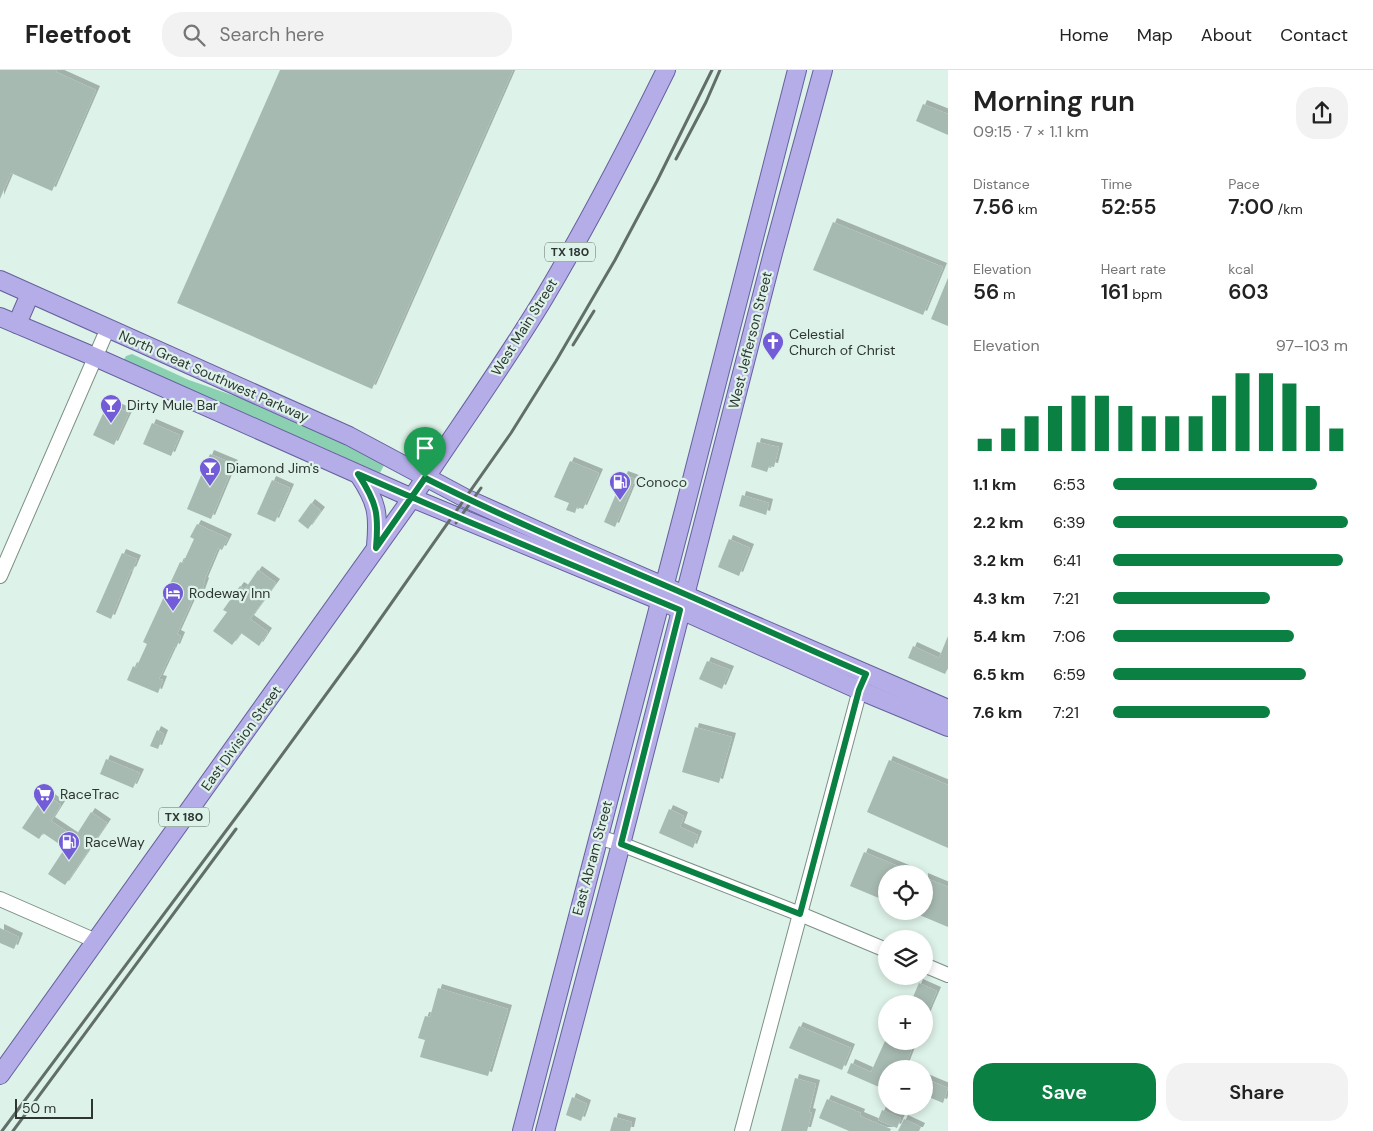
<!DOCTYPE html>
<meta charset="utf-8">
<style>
:root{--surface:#fff;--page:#f2f2f2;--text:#222;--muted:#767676;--line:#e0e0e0;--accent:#0b8043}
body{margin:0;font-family:"DM Sans",sans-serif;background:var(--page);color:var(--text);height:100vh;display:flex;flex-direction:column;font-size:19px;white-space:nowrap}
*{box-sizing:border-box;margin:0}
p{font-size:16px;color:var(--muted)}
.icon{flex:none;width:28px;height:28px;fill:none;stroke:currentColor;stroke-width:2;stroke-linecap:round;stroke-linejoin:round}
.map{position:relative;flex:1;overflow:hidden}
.sheet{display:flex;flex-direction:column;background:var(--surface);width:425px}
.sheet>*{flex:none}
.controls{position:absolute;left:878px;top:795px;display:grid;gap:10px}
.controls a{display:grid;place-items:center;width:55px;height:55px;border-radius:50%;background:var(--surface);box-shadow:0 2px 8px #0003;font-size:25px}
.scale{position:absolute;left:15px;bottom:12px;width:78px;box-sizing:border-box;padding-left:5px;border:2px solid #2e3633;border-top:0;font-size:14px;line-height:18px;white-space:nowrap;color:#2e3633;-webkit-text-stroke:4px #ddf2e8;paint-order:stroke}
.pin{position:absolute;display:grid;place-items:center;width:42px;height:42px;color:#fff;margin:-51px -21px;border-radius:50% 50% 50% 0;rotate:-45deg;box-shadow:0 0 5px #0007}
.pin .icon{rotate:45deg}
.round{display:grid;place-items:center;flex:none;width:52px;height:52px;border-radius:20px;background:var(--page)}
.head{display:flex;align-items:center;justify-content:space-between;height:85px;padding:0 25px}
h1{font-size:28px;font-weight:600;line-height:38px}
.stats{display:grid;grid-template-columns:repeat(3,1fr);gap:8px;height:85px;padding:5px 25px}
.stats div{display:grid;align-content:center}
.stats b{font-size:21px;font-weight:600}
.stats small{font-size:14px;font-weight:400}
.stats p{font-size:14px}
.chart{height:140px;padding:10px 25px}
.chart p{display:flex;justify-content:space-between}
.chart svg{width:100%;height:90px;margin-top:5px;stroke:var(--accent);stroke-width:6}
.primary-button{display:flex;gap:10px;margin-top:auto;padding:10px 25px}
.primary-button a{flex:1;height:58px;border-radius:20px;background:var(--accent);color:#fff;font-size:20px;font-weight:600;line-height:58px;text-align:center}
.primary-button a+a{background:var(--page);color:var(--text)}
ul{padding:0 25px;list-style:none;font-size:16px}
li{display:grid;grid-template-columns:80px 60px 1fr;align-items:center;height:38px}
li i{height:12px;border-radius:6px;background:var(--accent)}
header{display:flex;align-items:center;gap:30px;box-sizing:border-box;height:70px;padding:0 25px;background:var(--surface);border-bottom:1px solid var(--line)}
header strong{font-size:24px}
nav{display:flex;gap:28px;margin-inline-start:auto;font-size:18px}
.search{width:350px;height:45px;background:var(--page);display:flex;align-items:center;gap:12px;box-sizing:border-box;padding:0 18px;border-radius:20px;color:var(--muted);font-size:19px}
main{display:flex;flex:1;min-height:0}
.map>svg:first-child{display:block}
.green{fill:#8cd0b2}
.building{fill:#a7bab1;filter:url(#shadow)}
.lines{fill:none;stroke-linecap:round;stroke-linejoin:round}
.minor-casing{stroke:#7d9087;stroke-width:16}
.major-casing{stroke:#65609e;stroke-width:20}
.minor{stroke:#fff;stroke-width:14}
.major{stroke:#b5ade8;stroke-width:18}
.rail{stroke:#626e69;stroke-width:3}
.route-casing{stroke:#fff;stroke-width:10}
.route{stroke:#0b8043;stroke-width:6}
.labels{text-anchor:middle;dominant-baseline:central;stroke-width:4.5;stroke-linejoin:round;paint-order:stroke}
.shield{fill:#ddf2e8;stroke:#626e69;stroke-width:1}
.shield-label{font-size:12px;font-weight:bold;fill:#2e3633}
.street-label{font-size:14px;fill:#2e3633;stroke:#ddf2e8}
.poi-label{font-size:14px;fill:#2e3633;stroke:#ddf2e8;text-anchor:start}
</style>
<header>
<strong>Fleetfoot</strong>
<div class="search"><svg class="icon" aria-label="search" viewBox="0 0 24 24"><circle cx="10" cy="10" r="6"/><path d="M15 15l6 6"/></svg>Search here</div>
<nav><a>Home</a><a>Map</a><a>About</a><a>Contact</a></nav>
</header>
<main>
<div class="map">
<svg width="948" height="1061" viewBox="0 0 948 1061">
<defs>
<filter id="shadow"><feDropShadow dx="4" dy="-4" stdDeviation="0" flood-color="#0004"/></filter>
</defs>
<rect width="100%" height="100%" fill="#ddf2e8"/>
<!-- green -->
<path class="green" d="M132,284L189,310L260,335L331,366L384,395L380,403L306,370L244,349L123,291L126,286Z"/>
<!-- building -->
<g class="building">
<path d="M0,0H57L56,2L96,20L52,121L11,103L0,129Z"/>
<path d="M280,0H513L372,319L177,233Z"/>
<path d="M923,34L948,44V65L916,51Z"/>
<path d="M833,152L943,197L923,245L813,200Z"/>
<path d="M948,208V256L931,249Z"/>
<path d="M108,333L129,343L114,375L93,365Z"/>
<path d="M152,353L180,365L171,386L143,374Z"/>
<path d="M757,372L779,377L774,397L769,396L767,402L751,397Z"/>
<path d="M210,384L234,394L211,449L187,439Z"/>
<path d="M570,391L599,403L583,439L577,437L575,443L566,440L569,433L554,427Z"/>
<path d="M624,405L635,409L615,457L604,452Z"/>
<path d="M272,410L290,418L275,452L257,444Z"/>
<path d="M742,425L769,433L766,445L739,436Z"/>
<path d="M311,433L321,441L308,459L298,451Z"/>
<path d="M197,454L228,468L222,480L218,478L204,511L205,512L201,523L196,522L177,564L181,566L176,578L174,577L159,609L163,610L158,623L127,610L133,596L136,598L147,574L143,572L180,492L183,493L194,469L190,467Z"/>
<path d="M729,469L750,478L739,506L718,497Z"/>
<path d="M122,483L137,489L132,501L131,500L111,549L96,542Z"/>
<path d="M258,500L276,513L250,549L268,562L259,576L241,563L232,575L213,561L227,542L223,540L240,516L245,519Z"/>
<path d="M948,566V598L945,604L908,588L913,576L939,588Z"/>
<path d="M707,591L730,600L722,619L699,609Z"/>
<path d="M695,657L732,667L719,713L682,702Z"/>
<path d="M157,660L164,664L158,679L150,676Z"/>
<path d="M106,689L140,703L133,718L100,704Z"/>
<path d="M889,690L948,715V778L867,742Z"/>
<path d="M45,724L61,735L51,751L75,767L91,742L107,753L65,815L48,804L65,778L43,763L39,769L22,758Z"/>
<path d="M669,739L684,746L680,757L698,765L693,778L659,763Z"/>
<path d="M864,782L917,804H886V831L850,816Z"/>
<path d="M924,807L948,817V857L910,841H924Z"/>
<path d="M0,858L19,867L14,879L0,873Z"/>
<path d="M919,913L937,921L924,951V934H910Z"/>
<path d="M438,918L508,939L488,1006L420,987L425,970L418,968L425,946L430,947Z"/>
<path d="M799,956L851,978L842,1000L789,978Z"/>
<path d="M885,971L893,974L894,971H915L904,999H886V1020L847,1003L851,993L871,1002Z"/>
<path d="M795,1008L816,1014L809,1042L812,1043L807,1061H781Z"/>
<path d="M924,1008L948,1018L943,1033L924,1025Z"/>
<path d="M572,1027L587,1034L581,1051L566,1045Z"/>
<path d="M827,1029L861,1043L860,1046L891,1059L890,1061H849L819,1048Z"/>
<path d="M882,1040L901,1048L897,1058L878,1050Z"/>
<path d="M614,1047L632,1052L630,1061H610Z"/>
<path d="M904,1049L921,1057L919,1061H898Z"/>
</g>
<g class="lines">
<!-- minor casing -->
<g class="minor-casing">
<g id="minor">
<path d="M0,506L108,258"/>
<path d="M598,767L621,774L800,844L886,880"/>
<path d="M0,829L96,871"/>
<path d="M924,895L948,905"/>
<path d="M742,1061L862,612"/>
</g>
</g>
<!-- major casing -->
<g class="major-casing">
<g id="major">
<path d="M0,210L349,366L465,428L578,479L948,639"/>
<path d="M0,247L95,287L412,428L661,531L859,620L948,657"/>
<path d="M17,254L30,224"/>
<path d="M359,405C377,432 379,444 376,476"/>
<path d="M0,1005L412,428C456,361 503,296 544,228C588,154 628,77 666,0"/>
<path d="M522,1061C615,708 707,354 797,0"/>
<path d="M545,1061L621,774L773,183L823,0"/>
</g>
</g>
<!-- minor -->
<use href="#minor" class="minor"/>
<!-- major -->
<use href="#major" class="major"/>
<!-- rail -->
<g class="rail">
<path d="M676,89L706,32L720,0"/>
<path d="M573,275L594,241"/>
<path d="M456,453L481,418"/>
<path d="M2,1061L249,730L357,582L511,363L556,291L615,190L657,111L712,0"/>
<path d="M13,1061L236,759"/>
</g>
</g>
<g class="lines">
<!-- route casing -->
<g class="route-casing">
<path id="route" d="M425,408L376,478C379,444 377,433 358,404L460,448L467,451L680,540L621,774L800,844L859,620L866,604C798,575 732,544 664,515C584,481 503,447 425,408"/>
</g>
<!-- route -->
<use href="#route" class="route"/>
</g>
<!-- icons -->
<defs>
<g id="church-pin" transform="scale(1.125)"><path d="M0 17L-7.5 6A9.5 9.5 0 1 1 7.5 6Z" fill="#735cd7" stroke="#ddf2e8"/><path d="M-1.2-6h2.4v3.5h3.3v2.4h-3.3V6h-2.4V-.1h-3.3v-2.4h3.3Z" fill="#fff"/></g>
<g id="bar-pin" transform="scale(1.125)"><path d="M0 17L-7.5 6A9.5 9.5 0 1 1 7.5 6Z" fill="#735cd7" stroke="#ddf2e8"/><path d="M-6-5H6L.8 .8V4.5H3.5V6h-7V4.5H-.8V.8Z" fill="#fff"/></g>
<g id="fuel-pin" transform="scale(1.125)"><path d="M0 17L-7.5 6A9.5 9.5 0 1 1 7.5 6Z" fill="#735cd7" stroke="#ddf2e8"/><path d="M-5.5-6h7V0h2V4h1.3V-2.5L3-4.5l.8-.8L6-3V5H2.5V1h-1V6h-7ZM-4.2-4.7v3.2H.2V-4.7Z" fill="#fff"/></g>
<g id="hotel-pin" transform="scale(1.125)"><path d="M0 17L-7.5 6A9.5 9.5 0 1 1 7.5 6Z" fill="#735cd7" stroke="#ddf2e8"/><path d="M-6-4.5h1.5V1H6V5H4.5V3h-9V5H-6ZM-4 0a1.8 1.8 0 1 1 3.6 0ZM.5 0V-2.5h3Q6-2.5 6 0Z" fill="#fff"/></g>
<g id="supermarket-pin" transform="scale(1.125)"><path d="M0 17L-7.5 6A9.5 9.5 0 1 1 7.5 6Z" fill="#735cd7" stroke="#ddf2e8"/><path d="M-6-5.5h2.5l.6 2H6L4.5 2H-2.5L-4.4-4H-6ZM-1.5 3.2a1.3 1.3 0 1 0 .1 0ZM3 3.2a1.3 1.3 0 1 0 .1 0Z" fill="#fff"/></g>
</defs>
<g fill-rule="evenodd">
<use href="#church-pin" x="773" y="272"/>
<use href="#bar-pin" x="111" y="335"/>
<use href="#bar-pin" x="210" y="398"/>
<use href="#fuel-pin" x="620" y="412"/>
<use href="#hotel-pin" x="173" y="523"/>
<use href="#supermarket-pin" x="44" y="724"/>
<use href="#fuel-pin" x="69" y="772"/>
</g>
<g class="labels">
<!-- shield labels -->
<g class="shield">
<rect x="545" y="172.5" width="50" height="19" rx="4"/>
<rect x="159" y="737.5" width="50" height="19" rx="4"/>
</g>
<g class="shield-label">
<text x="570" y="182">TX 180</text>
<text x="184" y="747">TX 180</text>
</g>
<!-- street labels -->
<g class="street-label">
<text transform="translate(524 257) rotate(-58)">West Main Street</text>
<text transform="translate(750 270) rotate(-76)">West Jefferson Street</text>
<text transform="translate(214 306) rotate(24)">North Great Southwest Parkway</text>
<text transform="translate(241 668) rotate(-54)">East Division Street</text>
<text transform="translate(592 788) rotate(-75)">East Abram Street</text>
</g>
<!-- poi labels -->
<g class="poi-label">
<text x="789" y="264">Celestial<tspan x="789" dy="16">Church of Christ</tspan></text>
<text x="127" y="335">Dirty Mule Bar</text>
<text x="226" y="398">Diamond Jim's</text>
<text x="636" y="412">Conoco</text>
<text x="189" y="523">Rodeway Inn</text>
<text x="60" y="724">RaceTrac</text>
<text x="85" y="772">RaceWay</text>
</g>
</g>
</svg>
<div class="controls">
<a><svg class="icon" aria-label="locate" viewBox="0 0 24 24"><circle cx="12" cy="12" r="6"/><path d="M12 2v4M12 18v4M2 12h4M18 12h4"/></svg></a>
<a><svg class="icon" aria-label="layers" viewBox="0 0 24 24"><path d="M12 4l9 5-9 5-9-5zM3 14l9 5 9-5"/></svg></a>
<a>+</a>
<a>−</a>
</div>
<div class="scale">50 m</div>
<div class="pin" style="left:425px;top:408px;background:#1e9e55"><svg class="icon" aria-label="arrive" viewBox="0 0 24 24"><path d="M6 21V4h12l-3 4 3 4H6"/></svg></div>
</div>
<section class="sheet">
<div class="head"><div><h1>Morning run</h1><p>09:15 · 7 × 1.1 km</p></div><a class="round"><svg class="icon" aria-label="share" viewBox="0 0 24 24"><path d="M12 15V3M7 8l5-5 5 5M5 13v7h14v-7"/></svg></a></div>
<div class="stats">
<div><p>Distance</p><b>7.56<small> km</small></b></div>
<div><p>Time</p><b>52:55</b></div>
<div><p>Pace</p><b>7:00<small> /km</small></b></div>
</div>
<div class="stats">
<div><p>Elevation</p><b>56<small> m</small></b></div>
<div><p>Heart rate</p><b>161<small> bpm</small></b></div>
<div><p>kcal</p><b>603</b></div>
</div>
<div class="chart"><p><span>Elevation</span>97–103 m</p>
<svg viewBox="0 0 160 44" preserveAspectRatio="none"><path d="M5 44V38M15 44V33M25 44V27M35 44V22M45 44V17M55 44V17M65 44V22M75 44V27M85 44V27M95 44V27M105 44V17M115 44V6M125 44V6M135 44V11M145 44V22M155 44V33"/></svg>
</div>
<ul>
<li><b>1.1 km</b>6:53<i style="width:87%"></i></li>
<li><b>2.2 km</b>6:39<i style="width:100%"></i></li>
<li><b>3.2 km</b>6:41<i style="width:98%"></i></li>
<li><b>4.3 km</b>7:21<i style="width:67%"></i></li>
<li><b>5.4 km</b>7:06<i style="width:77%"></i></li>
<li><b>6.5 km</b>6:59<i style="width:82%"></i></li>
<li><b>7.6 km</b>7:21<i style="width:67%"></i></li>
</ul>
<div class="primary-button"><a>Save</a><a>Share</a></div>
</section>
</main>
